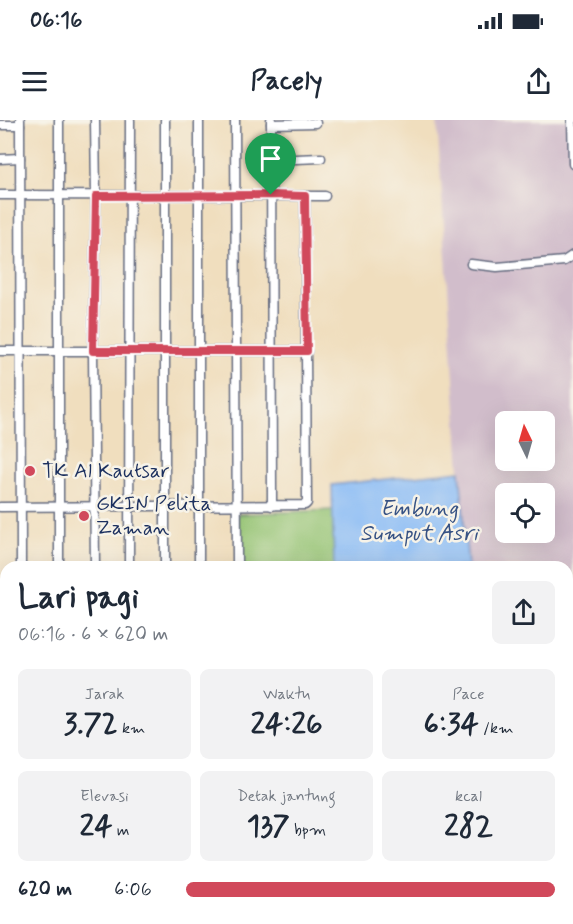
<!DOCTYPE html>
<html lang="id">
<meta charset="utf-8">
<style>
:root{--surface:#fff;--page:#f2f2f3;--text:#1f2937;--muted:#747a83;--accent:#d1495b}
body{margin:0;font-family:Mynerve,sans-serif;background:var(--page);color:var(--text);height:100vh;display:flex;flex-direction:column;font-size:22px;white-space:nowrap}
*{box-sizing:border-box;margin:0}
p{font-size:20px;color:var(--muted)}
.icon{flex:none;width:33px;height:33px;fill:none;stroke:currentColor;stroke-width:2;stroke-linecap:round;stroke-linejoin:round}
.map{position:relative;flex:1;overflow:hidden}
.details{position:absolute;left:0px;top:441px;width:573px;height:363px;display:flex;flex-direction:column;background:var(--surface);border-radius:18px 18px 0 0;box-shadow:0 6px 24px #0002}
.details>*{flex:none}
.needle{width:39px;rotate:355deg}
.tools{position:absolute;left:495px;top:291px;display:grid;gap:12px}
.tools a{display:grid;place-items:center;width:60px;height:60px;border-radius:9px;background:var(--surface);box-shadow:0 6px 24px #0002;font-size:30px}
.pin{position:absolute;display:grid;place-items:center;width:51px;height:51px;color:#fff;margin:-62px -26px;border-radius:50% 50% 50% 0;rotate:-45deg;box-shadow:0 0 6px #0007}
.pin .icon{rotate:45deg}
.round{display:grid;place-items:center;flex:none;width:63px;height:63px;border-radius:9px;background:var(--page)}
.head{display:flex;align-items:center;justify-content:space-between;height:102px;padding:0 18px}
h1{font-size:33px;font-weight:700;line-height:45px}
.stats{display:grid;grid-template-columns:repeat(3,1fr);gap:9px;height:102px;padding:6px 18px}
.stats div{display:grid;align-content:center;border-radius:9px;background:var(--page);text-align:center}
.stats b{font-size:30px;font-weight:700}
.stats small{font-size:16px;font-weight:400}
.stats p{font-size:16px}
ul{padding:0 18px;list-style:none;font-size:20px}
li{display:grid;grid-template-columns:96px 72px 1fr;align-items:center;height:45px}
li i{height:15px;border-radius:8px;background:var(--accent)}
.status{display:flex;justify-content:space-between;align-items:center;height:42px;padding:0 30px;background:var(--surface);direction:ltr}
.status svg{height:16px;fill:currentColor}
header{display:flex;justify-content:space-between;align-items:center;height:78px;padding:0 18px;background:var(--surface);font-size:27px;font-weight:700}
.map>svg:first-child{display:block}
.industrial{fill:#d1bdcb;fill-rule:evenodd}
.green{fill:#93c271;stroke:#577868;stroke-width:1.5}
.water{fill:#89bbf6;stroke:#5275aa;stroke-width:1.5}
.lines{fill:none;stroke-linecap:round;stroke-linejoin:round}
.river{stroke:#89bbf6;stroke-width:14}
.minor-casing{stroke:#666c80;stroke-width:11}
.minor{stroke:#fff;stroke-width:8}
.route-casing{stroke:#fff;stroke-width:12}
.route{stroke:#d1495b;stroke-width:8}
.poi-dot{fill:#d1495b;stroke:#f7f3e8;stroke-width:2}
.labels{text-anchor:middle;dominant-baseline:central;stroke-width:5;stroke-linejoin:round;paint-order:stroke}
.poi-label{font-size:21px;fill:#1b2f5e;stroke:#f7f3e8;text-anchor:start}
.water-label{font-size:22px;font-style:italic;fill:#365284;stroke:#f7f3e8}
</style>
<div class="status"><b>06:16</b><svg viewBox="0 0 49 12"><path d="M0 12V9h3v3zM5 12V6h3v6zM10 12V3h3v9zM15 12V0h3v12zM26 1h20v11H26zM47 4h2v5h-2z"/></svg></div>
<header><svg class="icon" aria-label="menu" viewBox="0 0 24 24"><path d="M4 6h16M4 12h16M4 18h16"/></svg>Pacely<svg class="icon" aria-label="share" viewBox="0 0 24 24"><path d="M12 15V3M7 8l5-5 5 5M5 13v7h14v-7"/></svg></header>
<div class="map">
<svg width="573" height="804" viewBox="0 0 573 804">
<rect width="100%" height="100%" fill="#f7f3e8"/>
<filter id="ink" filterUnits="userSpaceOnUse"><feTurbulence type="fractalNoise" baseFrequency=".0167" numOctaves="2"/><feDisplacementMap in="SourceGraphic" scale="12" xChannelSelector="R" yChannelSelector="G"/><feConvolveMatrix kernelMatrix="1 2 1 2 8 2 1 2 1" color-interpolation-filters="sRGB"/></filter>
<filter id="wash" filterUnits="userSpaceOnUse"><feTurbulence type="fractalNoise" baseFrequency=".008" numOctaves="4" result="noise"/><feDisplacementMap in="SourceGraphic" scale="24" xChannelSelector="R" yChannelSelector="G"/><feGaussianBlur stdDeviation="1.35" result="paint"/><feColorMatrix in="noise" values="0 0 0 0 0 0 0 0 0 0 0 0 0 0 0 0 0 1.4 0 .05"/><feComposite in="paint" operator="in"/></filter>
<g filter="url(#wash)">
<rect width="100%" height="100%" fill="#f0debe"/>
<!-- industrial -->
<path class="industrial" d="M437,0H573V804H0V717L6,714V798H567V447H238L237,394L332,390V365L460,351ZM506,302H544V340H506ZM506,374H544V412H506Z"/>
<!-- green -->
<path class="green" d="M333,390L334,447H239L237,394Z"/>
<!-- water -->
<path class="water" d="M460,351L468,447H334L332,365Z"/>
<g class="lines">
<!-- river -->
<g class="river">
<path d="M567,470L573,467"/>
<path d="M0,725L6,722"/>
</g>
</g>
</g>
<g filter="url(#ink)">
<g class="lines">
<!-- minor casing -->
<g class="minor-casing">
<g id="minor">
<path d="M20,0L21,447"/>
<path d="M95,0L96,76L93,231L95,447"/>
<path d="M165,0V447"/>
<path d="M199,0V447"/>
<path d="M235,0L237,447"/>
<path d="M271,0L272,386"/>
<path d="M572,0L573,44"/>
<path d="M271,4L316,3"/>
<path d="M0,5H20"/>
<path d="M0,39L20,38"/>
<path d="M271,40L321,38"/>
<path d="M0,75L325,76"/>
<path d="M471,144L497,147L564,141L573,135"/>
<path d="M0,231H307"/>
<path d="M0,387L305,385L307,383L305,76"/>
<path d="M59,447V0"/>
<path d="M129,447L130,0"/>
<path d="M0,541H6"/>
<path d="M0,576H6"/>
<path d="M0,611H6"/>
<path d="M567,638L573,659"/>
<path d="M0,645H6"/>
<path d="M0,681H6"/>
<path d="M0,714L6,712"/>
<path d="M0,758L6,755"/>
<path d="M66,798L68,804"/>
<path d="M527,798L529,804"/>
</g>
</g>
<!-- minor -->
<use href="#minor" class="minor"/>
</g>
</g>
<g class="lines" filter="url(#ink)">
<!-- route casing -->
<g class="route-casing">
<path id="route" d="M271,75L305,76L307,231H93L96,76Z"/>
</g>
<!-- route -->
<use href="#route" class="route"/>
</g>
<!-- markers -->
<g class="poi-dot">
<circle cx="30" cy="351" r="6"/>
<circle cx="84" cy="396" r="6"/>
</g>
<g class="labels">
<!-- poi labels -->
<g class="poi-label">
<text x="42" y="351">TK Al Kautsar</text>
<text x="96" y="384">GKIN Pelita<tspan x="96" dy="24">Zaman</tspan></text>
</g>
<!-- water labels -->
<g class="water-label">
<text x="419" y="389">Embung<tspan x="419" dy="25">Sumput Asri</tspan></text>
</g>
</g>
</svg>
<div class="tools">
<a><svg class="needle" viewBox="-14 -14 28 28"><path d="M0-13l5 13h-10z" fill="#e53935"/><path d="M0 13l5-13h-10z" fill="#747a83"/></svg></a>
<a><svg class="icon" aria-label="locate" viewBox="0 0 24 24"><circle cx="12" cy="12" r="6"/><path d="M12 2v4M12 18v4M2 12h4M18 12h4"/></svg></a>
</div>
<div class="pin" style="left:271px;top:75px;background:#1e9e55"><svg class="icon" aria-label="arrive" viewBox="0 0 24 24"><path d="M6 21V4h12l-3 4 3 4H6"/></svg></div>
<section class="details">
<div class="head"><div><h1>Lari pagi</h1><p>06:16 · 6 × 620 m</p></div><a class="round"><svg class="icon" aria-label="share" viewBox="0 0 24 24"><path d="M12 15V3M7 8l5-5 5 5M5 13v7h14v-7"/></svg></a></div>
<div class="stats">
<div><p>Jarak</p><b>3.72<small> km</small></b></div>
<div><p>Waktu</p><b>24:26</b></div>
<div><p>Pace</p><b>6:34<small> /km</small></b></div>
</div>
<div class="stats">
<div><p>Elevasi</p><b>24<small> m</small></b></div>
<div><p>Detak jantung</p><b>137<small> bpm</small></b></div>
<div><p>kcal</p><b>282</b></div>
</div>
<ul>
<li><b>620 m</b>6:06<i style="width:100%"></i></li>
</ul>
</section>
</div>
